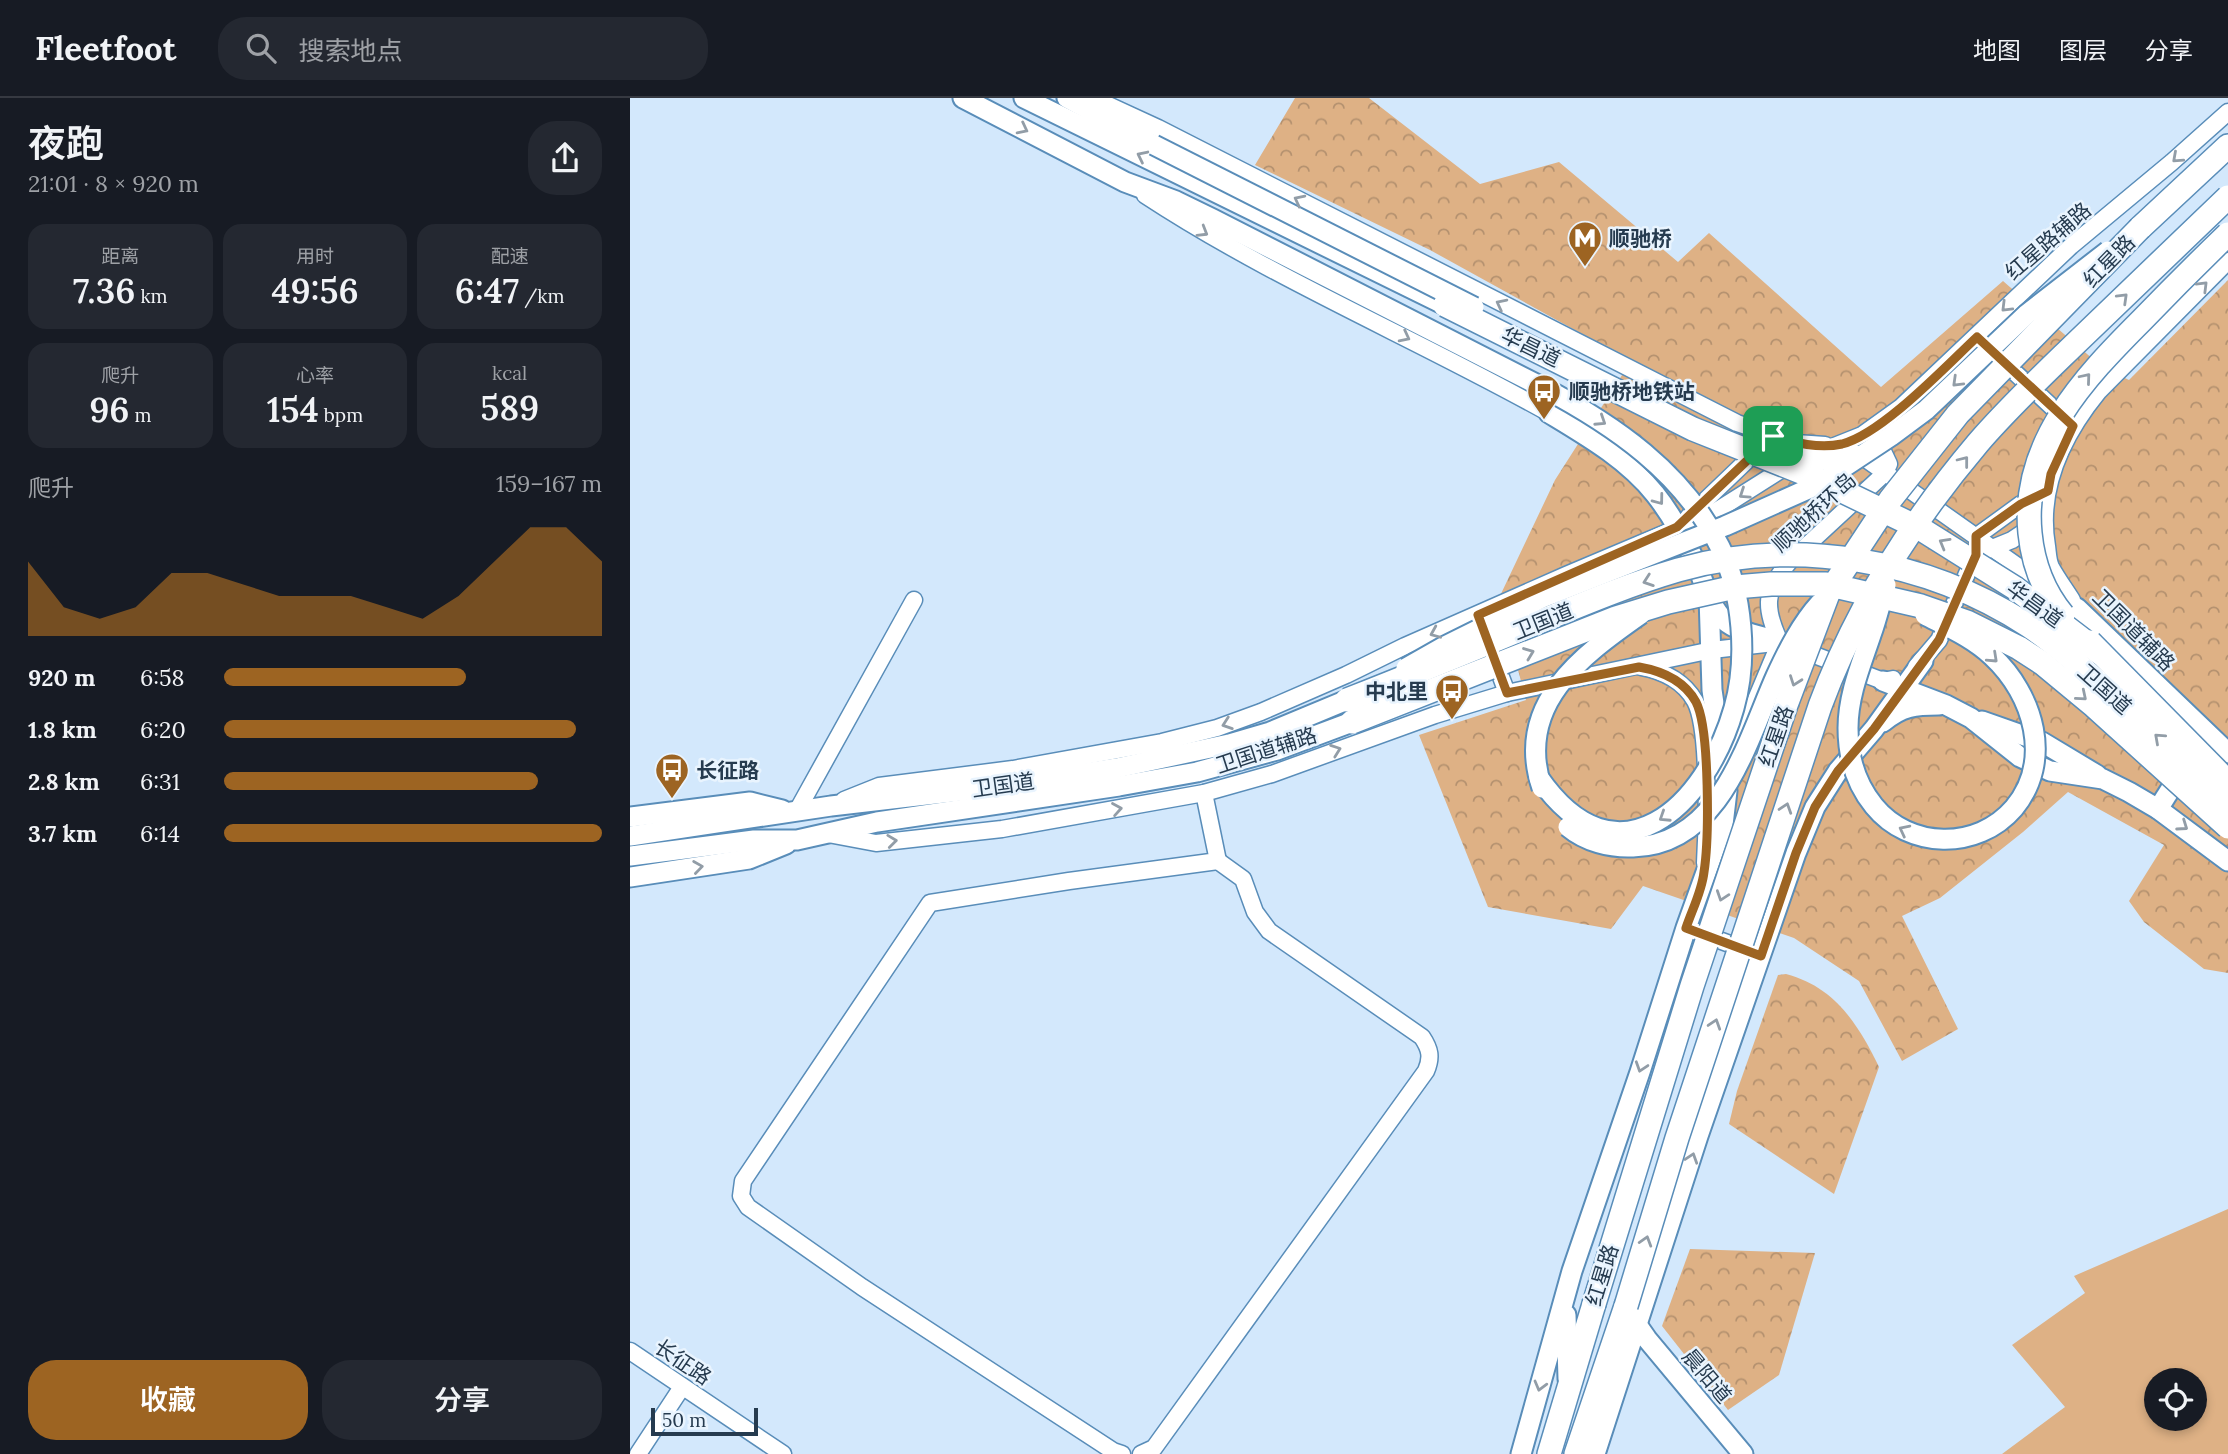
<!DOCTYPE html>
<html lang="zh">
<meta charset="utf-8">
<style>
:root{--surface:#171b24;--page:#242831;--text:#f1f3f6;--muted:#9ea1a6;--line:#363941;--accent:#9d6422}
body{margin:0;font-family:Lora,"Noto Sans SC",serif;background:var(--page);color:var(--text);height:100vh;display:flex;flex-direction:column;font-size:26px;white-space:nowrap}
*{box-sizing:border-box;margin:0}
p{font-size:23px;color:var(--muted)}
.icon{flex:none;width:38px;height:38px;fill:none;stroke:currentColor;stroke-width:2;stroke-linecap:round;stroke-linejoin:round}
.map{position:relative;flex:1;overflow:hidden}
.sheet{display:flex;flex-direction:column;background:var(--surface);width:630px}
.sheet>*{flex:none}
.fabs{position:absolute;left:1514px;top:1270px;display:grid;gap:14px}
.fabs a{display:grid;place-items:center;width:63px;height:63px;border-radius:50%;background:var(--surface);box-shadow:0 4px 10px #0003;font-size:35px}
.scale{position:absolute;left:21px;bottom:18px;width:107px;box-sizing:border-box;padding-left:7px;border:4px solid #263b4f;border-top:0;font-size:19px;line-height:24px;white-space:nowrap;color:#263b4f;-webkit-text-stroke:5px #e9f4fe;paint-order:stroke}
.pin{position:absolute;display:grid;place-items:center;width:60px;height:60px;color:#fff;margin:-30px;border-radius:14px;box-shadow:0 4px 10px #0006}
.round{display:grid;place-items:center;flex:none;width:74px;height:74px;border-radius:28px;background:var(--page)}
.headline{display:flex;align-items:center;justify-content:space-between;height:119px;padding:0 28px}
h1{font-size:38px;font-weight:600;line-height:52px}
.stats{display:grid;grid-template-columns:repeat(3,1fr);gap:10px;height:119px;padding:7px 28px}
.stats div{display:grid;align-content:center;border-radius:18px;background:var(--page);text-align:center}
.stats b{font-size:35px;font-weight:600}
.stats small{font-size:19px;font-weight:400}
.stats p{font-size:19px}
.chart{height:196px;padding:14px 28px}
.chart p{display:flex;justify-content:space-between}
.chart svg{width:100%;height:126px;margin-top:7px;fill:var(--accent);opacity:.7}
.button{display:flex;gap:14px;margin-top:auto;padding:14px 28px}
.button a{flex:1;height:80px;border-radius:28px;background:var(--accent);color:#fff;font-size:28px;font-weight:600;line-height:80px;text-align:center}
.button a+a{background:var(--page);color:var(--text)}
ul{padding:0 28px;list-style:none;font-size:23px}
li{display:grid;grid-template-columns:112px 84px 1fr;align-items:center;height:52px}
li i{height:18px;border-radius:9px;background:var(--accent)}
header{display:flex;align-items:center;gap:42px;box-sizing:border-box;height:98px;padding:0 35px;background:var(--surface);border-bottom:2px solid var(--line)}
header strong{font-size:33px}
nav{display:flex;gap:38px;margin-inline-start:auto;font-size:24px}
.search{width:490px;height:63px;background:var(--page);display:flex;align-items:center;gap:18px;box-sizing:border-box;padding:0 24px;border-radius:28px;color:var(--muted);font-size:26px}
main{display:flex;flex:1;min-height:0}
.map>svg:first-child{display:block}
.grass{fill:#deb185;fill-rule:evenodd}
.park{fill:url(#park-crowns)}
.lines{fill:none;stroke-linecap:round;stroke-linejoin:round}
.minor-casing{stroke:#598db9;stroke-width:19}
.major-casing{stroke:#598db9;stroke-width:23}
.highway-casing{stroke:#598db9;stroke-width:26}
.minor{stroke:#fff;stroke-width:16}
.major{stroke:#fff;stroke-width:19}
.highway{stroke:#fff;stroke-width:23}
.major-bridge-casing{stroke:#598db9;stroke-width:23;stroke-linecap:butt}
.highway-bridge-casing{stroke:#598db9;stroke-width:26;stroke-linecap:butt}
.major-bridge{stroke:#fff;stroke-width:19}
.highway-bridge{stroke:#fff;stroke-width:23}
.oneway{stroke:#929da7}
.route-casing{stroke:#fff;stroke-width:14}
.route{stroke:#9d6422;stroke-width:9}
.labels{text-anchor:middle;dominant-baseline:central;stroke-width:5;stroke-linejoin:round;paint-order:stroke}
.poi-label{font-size:21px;font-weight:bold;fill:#263b4f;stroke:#e9f4fe;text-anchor:start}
.street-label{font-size:21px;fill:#263b4f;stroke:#e9f4fe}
</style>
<header>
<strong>Fleetfoot</strong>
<div class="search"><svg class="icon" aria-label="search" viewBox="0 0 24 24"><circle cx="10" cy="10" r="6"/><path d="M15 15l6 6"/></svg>搜索地点</div>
<nav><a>地图</a><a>图层</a><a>分享</a></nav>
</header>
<main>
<section class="sheet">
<div class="headline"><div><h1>夜跑</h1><p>21:01 · 8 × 920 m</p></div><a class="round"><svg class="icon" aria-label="share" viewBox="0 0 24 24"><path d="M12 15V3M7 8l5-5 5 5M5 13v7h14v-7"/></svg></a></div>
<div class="stats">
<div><p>距离</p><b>7.36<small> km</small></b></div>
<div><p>用时</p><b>49:56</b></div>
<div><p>配速</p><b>6:47<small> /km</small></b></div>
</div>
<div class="stats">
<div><p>爬升</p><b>96<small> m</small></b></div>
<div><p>心率</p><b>154<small> bpm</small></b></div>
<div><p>kcal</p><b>589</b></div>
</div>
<div class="chart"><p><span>爬升</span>159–167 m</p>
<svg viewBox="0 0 160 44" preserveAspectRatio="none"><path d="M0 44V18L10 34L20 38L30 34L40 22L50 22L60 26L70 30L80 30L90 30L100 34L110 38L120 30L130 18L140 6L150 6L160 18V44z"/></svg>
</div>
<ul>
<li><b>920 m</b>6:58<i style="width:64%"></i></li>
<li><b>1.8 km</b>6:20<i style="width:93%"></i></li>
<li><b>2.8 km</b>6:31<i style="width:83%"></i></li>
<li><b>3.7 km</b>6:14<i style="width:100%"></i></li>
</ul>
<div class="button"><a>收藏</a><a>分享</a></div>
</section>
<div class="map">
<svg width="1598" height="1356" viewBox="0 0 1598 1356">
<defs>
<pattern id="park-crowns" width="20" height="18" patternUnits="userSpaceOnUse" patternTransform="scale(1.75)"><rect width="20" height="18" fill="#deb185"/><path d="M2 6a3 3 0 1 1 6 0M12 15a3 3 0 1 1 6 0" fill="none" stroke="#b4916f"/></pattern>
</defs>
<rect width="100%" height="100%" fill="#d3e8fc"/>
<!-- grass -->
<path class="grass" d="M1598,1111V1356H1372L1435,1309L1382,1247L1455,1195L1444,1178ZM1526,1283H1564V1321H1526Z"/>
<!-- park -->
<g class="park">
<path d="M665,0H739L850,86L929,64L1048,164L1079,135L1251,289L1373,183L1472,269L1499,282L1598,182V875L1574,871L1514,824L1499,803L1534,747L1438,694L1393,734L1310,800L1272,818L1328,931L1272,963L1229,883L1164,840L1013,788L981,831L858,809L789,637L896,602L869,500L925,382L1001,263L800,152L625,67Z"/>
<path d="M1156,876C1205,889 1228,926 1249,969L1204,1096L1099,1026L1107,993L1148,877Z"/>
<path d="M1060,1151L1185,1155L1149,1277L1098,1312L1032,1228Z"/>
</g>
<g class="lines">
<!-- minor casing -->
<g class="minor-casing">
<g id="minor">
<path d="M463,0L528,30L1107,325L1166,345L1195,347"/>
<path d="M515,97C643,181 785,240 919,315"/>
<path d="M1351,243L1437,323"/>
<path d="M1254,335L1251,349L1259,366L1255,375L1159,464C1134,493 1134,510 1150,544L1253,583L1263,581"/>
<path d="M1223,352L1447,510"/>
<path d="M1059,418L1129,351"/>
<path d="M1347,438L1391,406L1406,399"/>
<path d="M1355,453L1382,442L1406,426"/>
<path d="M1442,502C1435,491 1427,480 1421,469C1418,463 1418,455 1417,448C1407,390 1433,337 1469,293L1598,163"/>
<path d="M855,536L877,595"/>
<path d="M1011,569C1033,573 1053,582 1065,603C1080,631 1077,731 1075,765"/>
<path d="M1286,569L1309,542L1346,454"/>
<path d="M1101,661L1150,544"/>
<path d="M214,702L249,688L383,671L532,644L587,630L631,614L716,577L775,548L936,477L1083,415L1162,365L1232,337L1271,309L1441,148L1542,64L1598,14"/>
<path d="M167,713L284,502"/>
<path d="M198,736L246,745L372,731L574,695L642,676L805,617L877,595L1082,552L1144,545"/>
<path d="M1056,830L1119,853"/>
<path d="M0,1253L153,1356"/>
<path d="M8,1356L52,1289"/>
<path d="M492,1356L483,1353L232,1189L118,1109L111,1098L113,1083L300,805L439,783L588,763L574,695"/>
<path d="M511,1356L524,1350L796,973C802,959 800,951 792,939L639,833L625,814L613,781L588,763"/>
</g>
</g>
<!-- major casing -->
<g class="major-casing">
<g id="major">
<path d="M333,0L495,84L546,103L583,121L912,289"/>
<path d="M394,0L815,207"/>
<path d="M437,0L524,47"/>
<path d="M919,315C957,338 997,361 1025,396C1041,416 1053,438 1064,461C1074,481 1078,507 1095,523C1109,535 1133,538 1150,544"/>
<path d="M1447,510L1598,655"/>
<path d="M1253,583L1316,607L1341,620L1390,659L1420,673L1473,681L1499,694L1528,711L1598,763"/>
<path d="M1352,623L1412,644L1467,677"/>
<path d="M1253,624C1272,608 1285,607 1309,607"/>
<path d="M1528,711L1554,670"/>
<path d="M0,719L120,704L152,712"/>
<path d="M0,738L201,708L356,690L487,670L599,646L640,634L717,602"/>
<path d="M0,758L124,742H167L247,724L489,688L567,674L647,652L722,624"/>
<path d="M0,779L119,761L156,746"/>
<path d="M936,1217L938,1281"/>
<path d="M1003,1221L1017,1241L1113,1356"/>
<path d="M891,1356L942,1173L1010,974L1056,830L1093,727L1097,693L1082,592L1079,499"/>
<path d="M965,1356L1068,1038L1166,755L1185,709L1208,673L1244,631L1293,563"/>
</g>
</g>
<!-- highway casing -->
<g class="highway-casing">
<g id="highway">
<path d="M1510,130L1598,48"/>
<path d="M919,1356L964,1206"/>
<path d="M946,1356L996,1208"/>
</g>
</g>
<!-- minor -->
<use href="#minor" class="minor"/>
<!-- major -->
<use href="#major" class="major"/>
<!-- highway -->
<use href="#highway" class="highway"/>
<!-- major-bridge casing -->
<g class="major-bridge-casing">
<g id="major-bridge">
<path d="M524,47L844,209"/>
<path d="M1139,351C1166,363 1197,366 1225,357"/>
<path d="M1256,487C1251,503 1247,521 1241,537C1231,567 1218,597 1218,630C1218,658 1226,686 1244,708C1279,751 1347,753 1384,710C1423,663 1404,597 1362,558C1343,540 1318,529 1295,517"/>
<path d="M776,570L813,549L912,500L1095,428L1187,387L1261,338L1296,312L1397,216L1478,153"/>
<path d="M909,680C987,792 1076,709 1104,610C1118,561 1113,496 1090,449C1053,374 984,327 912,289"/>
<path d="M912,690C884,607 951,558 1011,516"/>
<path d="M938,729C956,744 980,750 1003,749C1091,747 1117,643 1146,578C1158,552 1171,526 1190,505"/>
</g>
</g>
<!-- highway-bridge casing -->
<g class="highway-bridge-casing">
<g id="highway-bridge">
<path d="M815,207L1063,331L1181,378L1291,431L1385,490L1470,555"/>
<path d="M1433,517C1413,493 1403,466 1400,435C1391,346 1454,280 1512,222C1540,193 1569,164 1598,136"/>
<path d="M1460,544L1593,679"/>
<path d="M717,602C778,578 839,553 899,528C948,508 997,487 1048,472C1165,439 1297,461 1399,528C1431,549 1460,577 1488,603C1525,636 1561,669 1598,703"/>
<path d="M722,624L986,520L1038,504L1105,489L1141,486H1196L1291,508L1337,524L1389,550L1412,565L1464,608L1598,729"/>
<path d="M964,1206L1062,888L1156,607L1198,496L1260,402L1328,316L1510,130"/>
<path d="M996,1208L1047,1040L1190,608C1225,513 1282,423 1348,345C1378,310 1412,278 1445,246C1496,197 1547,148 1598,99"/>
</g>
</g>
<!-- major-bridge -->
<use href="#major-bridge" class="major-bridge"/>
<!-- highway-bridge -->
<use href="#highway-bridge" class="highway-bridge"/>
</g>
<!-- one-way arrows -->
<defs><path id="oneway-chevron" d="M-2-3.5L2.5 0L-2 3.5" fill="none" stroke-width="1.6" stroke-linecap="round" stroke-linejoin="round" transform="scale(1.75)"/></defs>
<g class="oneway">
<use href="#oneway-chevron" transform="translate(393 31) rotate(27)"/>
<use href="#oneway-chevron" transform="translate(512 58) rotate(-154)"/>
<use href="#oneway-chevron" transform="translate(1547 60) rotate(138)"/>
<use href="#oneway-chevron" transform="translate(669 102) rotate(-153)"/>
<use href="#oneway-chevron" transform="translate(573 134) rotate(31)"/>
<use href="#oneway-chevron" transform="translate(1573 188) rotate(-45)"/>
<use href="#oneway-chevron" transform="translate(1493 200) rotate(-44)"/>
<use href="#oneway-chevron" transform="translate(871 206) rotate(-153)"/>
<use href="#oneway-chevron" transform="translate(1376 209) rotate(135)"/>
<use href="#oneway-chevron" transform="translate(775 239) rotate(27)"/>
<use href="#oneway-chevron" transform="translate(1456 280) rotate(-50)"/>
<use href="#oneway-chevron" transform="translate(1327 284) rotate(136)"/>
<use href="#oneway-chevron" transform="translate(971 323) rotate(33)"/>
<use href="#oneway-chevron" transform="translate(1334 363) rotate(-52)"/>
<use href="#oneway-chevron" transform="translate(1114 396) rotate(146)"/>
<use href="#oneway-chevron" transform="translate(1029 402) rotate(53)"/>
<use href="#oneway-chevron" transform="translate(1314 445) rotate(-150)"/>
<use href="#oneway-chevron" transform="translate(1018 483) rotate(161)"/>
<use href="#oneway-chevron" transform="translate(805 535) rotate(157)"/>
<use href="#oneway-chevron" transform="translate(899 555) rotate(-21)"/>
<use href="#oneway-chevron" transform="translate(1363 560) rotate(43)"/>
<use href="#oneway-chevron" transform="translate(1165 583) rotate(110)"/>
<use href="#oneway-chevron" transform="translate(1452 598) rotate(40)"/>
<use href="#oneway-chevron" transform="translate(597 626) rotate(161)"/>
<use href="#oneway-chevron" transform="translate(1529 640) rotate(-138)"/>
<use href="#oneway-chevron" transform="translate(706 652) rotate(-20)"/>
<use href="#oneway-chevron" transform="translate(1156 710) rotate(-72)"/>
<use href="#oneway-chevron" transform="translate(487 711) rotate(-10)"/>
<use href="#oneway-chevron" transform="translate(1034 719) rotate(147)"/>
<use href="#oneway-chevron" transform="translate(1553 728) rotate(35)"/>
<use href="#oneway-chevron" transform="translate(1274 732) rotate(-153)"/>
<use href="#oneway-chevron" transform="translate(262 743) rotate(-7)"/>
<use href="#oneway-chevron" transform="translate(68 769) rotate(-8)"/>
<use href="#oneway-chevron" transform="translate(1092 798) rotate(109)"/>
<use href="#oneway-chevron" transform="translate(1085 926) rotate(-72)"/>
<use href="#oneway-chevron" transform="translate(1011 969) rotate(108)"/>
<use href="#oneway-chevron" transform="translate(1062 1060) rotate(-72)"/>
<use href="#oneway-chevron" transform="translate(1016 1143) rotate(-73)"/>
<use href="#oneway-chevron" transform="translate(910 1288) rotate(105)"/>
</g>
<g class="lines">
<!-- route casing -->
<g class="route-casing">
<path id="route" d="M1347,239L1443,328L1421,376L1418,393L1391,406L1346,438V457L1309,542L1244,631L1208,673L1185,709L1166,755L1131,858L1056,830C1062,812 1072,793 1074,774C1079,742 1080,631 1066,604C1054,582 1032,573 1009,569L877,595L848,517L1047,429L1143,338C1165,345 1189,351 1212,346C1252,336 1316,268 1347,239Z"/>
</g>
<!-- route -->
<use href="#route" class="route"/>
</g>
<!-- icons -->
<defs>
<g id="metro-pin" transform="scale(1.75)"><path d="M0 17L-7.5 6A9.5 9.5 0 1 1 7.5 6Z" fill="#9d6422" stroke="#e9f4fe"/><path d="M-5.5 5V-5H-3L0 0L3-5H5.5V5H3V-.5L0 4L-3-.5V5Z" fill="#fff"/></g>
<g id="bus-pin" transform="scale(1.75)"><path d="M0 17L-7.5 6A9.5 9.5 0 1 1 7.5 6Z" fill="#9d6422" stroke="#e9f4fe"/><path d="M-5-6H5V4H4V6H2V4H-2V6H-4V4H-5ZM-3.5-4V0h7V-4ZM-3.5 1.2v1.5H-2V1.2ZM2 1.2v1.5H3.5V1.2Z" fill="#fff"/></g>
</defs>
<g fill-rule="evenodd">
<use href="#metro-pin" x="955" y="140"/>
<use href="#bus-pin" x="914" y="293"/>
<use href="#bus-pin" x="822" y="593"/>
<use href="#bus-pin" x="42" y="672"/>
</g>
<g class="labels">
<!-- poi labels -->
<g class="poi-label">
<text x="979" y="140">顺驰桥</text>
<text x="939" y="293">顺驰桥地铁站</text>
<text x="798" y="593" text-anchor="end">中北里</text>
<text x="66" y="672">长征路</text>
</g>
<!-- street labels -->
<g class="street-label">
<text transform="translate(1418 143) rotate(-41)">红星路辅路</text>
<text transform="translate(1479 163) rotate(-46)">红星路</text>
<text transform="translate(901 249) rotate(26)">华昌道</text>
<text transform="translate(1184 414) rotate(-43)">顺驰桥环岛</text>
<text transform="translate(1405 506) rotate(36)">华昌道</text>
<text transform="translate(913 523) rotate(-22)">卫国道</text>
<text transform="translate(1504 532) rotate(45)">卫国道辅路</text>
<text transform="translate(1475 591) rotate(42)">卫国道</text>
<text transform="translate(1146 638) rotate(-71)">红星路</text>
<text transform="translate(636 652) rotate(-18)">卫国道辅路</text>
<text transform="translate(373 687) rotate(-8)">卫国道</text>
<text transform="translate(972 1177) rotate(-73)">红星路</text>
<text transform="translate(53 1264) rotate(34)">长征路</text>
<text transform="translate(1077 1278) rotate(50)">晨阳道</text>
</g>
</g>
</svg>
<div class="fabs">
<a><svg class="icon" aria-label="locate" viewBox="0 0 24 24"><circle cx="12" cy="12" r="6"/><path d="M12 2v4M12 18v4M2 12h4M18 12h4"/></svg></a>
</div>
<div class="scale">50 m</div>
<div class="pin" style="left:1143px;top:338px;background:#1e9e55"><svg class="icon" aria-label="arrive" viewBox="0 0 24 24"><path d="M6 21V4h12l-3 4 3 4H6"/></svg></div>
</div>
</main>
